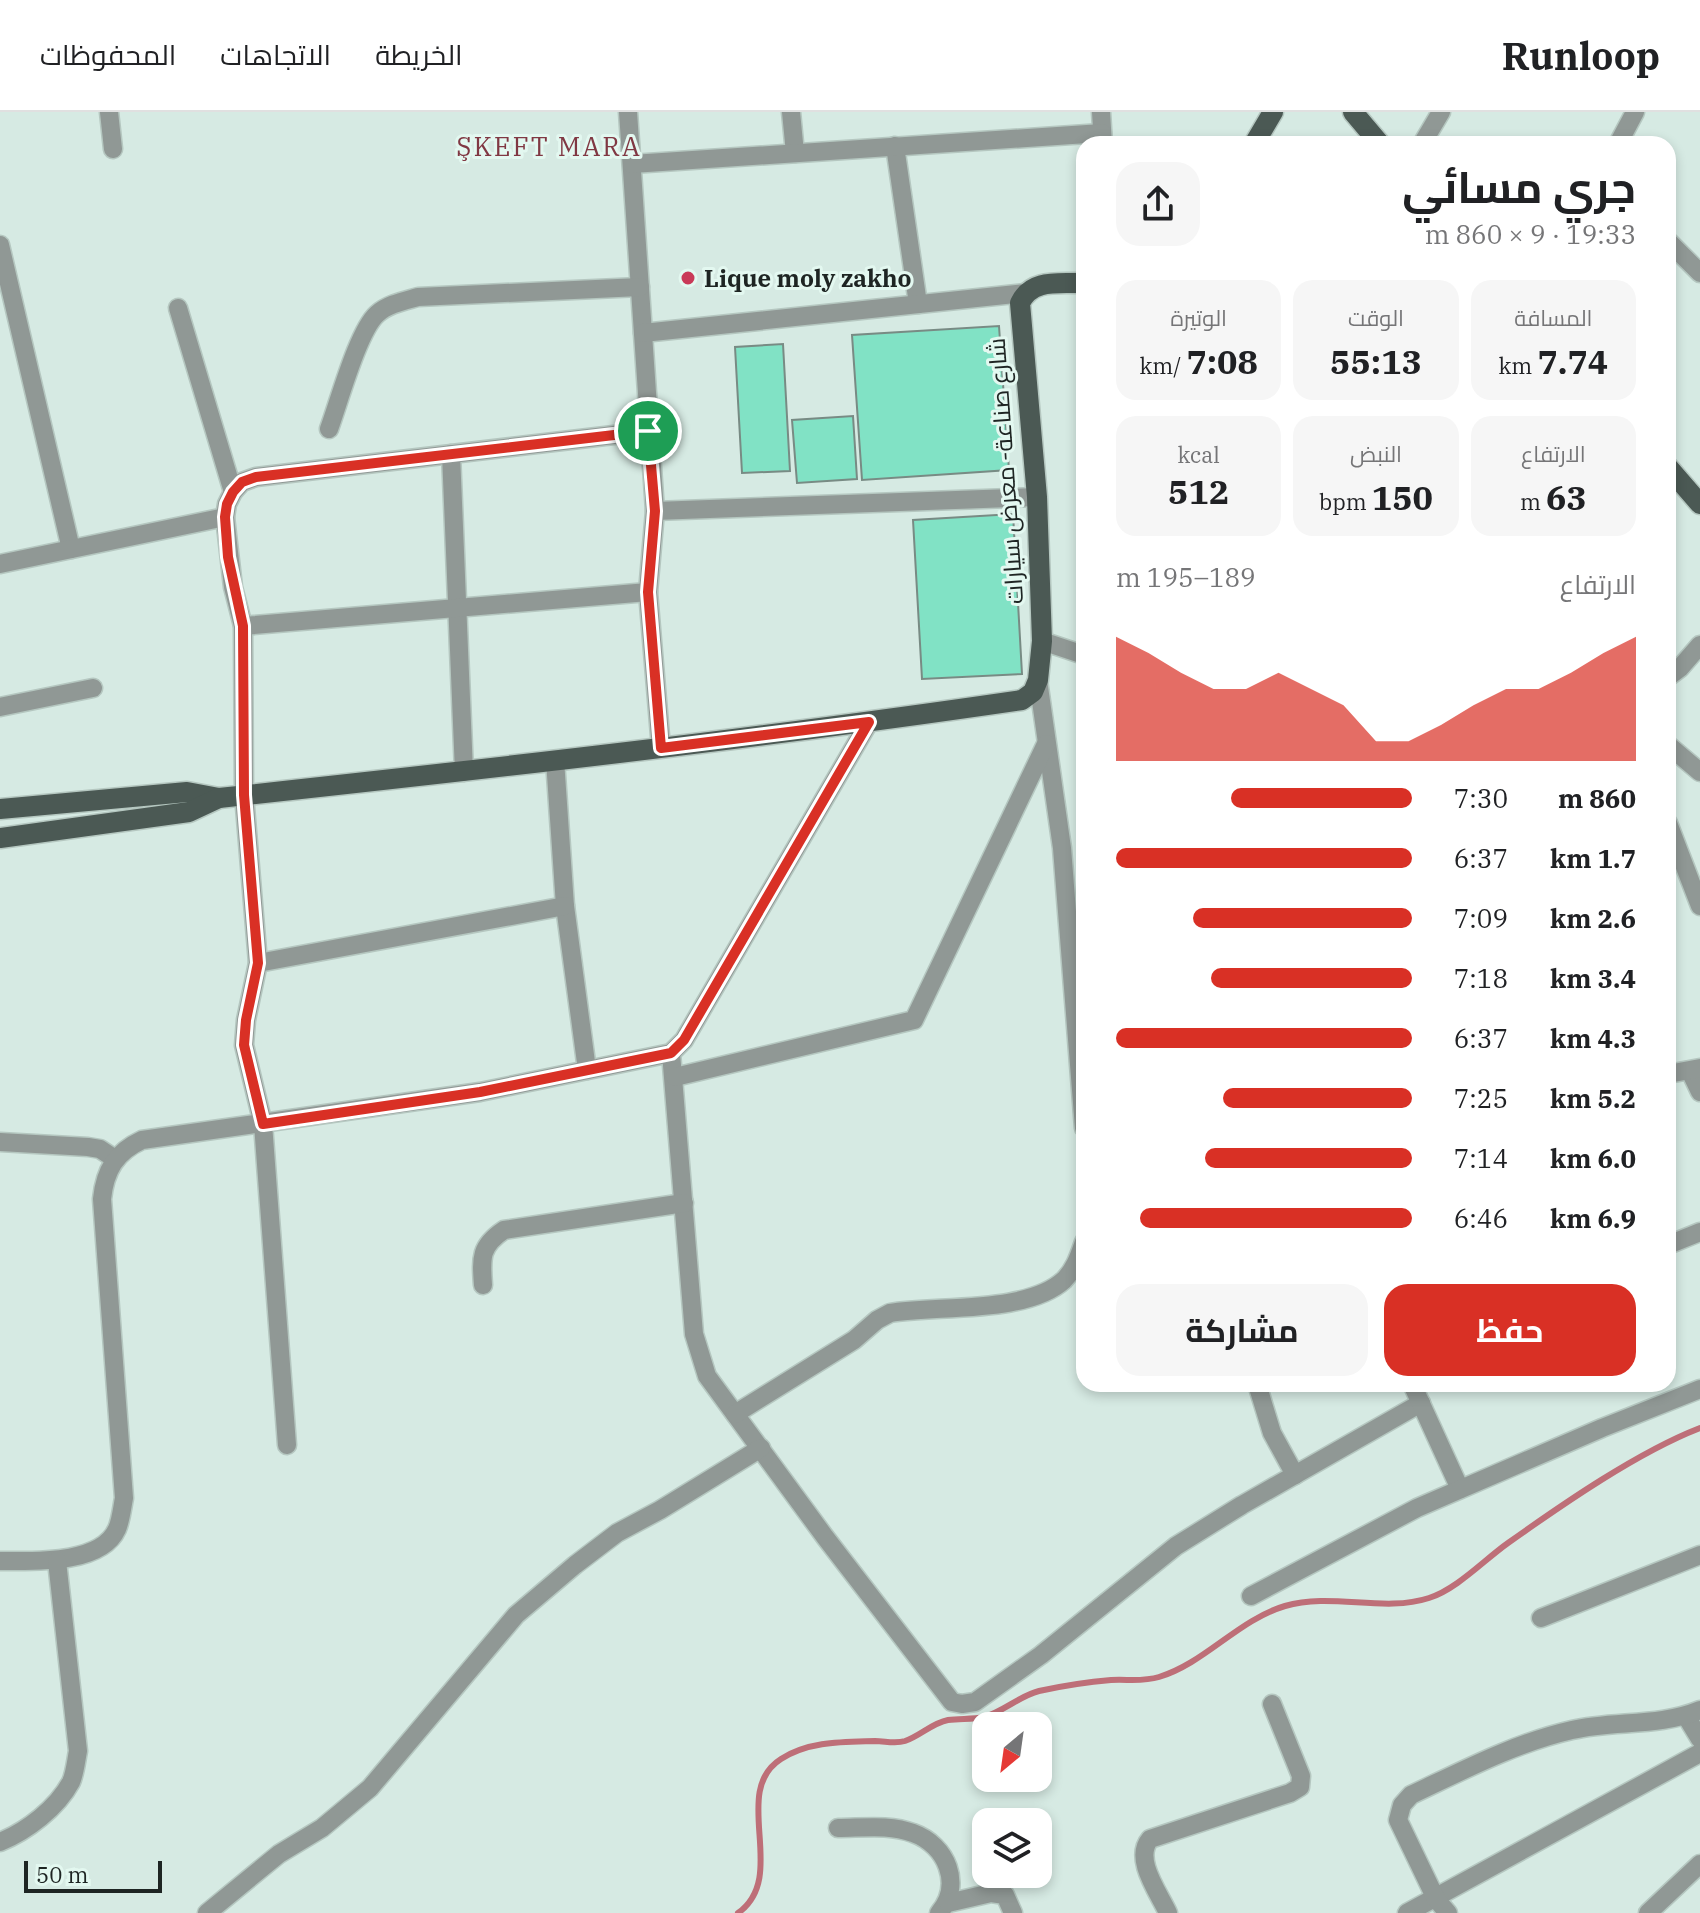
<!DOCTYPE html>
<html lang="ar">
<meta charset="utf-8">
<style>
:root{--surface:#fff;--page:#f6f6f6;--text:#202124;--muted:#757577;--line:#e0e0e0;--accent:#d93025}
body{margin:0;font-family:"IBM Plex Serif",Cairo,serif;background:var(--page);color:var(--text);direction:rtl;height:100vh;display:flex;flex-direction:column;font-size:30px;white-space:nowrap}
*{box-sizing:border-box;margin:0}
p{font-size:26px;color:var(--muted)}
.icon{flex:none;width:44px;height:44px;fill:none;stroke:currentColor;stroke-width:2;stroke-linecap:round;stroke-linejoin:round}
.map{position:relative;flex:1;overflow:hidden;direction:ltr}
.panel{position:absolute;left:1076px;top:24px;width:600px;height:1256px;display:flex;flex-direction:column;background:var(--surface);border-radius:24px;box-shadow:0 4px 12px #0003;direction:rtl}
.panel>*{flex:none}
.needle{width:52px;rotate:209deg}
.buttons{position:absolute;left:972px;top:1600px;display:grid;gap:16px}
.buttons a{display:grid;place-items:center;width:80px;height:80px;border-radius:16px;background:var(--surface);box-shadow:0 4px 12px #0003;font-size:40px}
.scale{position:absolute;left:24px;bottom:20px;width:138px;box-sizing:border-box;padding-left:8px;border:4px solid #1e2523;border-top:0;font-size:22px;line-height:28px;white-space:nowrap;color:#1e2523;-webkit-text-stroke:6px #e3f8f0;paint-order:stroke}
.pin{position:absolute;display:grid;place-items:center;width:68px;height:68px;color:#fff;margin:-34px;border:4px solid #fff;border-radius:50%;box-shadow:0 2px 8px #0007}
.round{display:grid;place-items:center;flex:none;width:84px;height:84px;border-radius:24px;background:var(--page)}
.head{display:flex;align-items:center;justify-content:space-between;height:136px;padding:0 40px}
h1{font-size:44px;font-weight:700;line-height:60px}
.figures{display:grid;grid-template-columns:repeat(3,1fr);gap:12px;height:136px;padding:8px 40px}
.figures div{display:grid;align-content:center;border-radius:20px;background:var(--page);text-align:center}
.figures b{font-size:34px;font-weight:700}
.figures small{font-size:22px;font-weight:400}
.figures p{font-size:22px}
.chart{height:224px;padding:16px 40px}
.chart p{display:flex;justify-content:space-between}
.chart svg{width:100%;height:144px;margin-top:8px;fill:var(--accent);opacity:.7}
.cta{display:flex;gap:16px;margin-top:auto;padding:16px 40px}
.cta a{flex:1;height:92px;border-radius:24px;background:var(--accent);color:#fff;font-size:32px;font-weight:700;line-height:92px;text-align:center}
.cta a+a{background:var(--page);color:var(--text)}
ul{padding:0 40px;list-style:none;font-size:26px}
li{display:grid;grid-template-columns:128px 96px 1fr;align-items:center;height:60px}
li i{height:20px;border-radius:10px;background:var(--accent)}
header{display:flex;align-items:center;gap:48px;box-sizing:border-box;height:112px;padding:0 40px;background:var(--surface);border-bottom:2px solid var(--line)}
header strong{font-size:38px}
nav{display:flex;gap:44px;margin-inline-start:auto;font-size:28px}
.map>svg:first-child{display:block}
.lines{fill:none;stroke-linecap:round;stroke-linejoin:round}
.stream{stroke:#be6f78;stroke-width:6}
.building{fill:#81e2c5;stroke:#788b84;stroke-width:2}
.minor-casing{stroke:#b5c7c0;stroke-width:21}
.major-casing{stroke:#b5c7c0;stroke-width:23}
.minor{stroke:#909895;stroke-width:18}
.major{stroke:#4b5954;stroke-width:20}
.route-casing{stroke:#fff;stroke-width:16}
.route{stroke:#d93025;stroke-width:10}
.poi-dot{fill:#c93a58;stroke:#e3f8f0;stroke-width:3}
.labels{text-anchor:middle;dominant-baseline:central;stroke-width:6;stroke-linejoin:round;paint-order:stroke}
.poi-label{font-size:24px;font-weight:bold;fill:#1e2523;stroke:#e3f8f0;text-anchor:start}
.street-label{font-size:24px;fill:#1e2523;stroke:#e3f8f0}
.neighbourhood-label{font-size:26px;letter-spacing:2px;fill:#803843;stroke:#e3f8f0}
</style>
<header>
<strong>Runloop</strong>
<nav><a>الخريطة</a><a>الاتجاهات</a><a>المحفوظات</a></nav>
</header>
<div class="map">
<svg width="1700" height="1801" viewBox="0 0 1700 1801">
<rect width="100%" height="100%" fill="#d6eae3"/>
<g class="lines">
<!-- stream -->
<path class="stream" d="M738,1801C790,1764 729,1680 781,1647C809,1629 843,1630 875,1629C885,1629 895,1632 905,1629C920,1624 932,1611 948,1608C960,1606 972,1608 984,1605C1003,1600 1019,1584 1039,1579C1062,1574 1087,1570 1111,1568C1127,1567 1143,1570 1159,1565C1205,1551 1238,1508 1285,1494C1332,1480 1383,1501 1429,1486C1457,1477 1484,1448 1508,1431C1563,1392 1638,1340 1700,1316"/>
</g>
<!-- building -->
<g class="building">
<path d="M999,214L1009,358L862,368L852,223Z"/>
<path d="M783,232L790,359L742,361L735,235Z"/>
<path d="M853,304L857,367L797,371L792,308Z"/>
<path d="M1013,402L1022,562L922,567L913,408Z"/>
</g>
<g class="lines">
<!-- minor casing -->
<g class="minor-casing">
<g id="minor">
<path d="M109,0L113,37"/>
<path d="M628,0L655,399L648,480L661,636"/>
<path d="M791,0L795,41"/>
<path d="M1101,0L1103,32"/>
<path d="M1422,32L1441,0"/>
<path d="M1618,32L1635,0"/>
<path d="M895,34L918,192"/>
<path d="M632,52L1102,21"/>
<path d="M1668,129L1700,161"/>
<path d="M0,133L71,437"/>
<path d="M178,196L233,380"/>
<path d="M643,221L1025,181"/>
<path d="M329,317C339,290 358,219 377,202C388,192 404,189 418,185L640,175"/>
<path d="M451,342L464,660"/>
<path d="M655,399L1037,385"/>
<path d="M0,452L225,405"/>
<path d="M243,514L648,480"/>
<path d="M1042,529L1084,543"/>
<path d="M1668,565L1680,556L1700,533"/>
<path d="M1038,568L1062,736L1084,1016"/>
<path d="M0,595L93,576"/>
<path d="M1668,633L1700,660"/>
<path d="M555,648L565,794L587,958"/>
<path d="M1668,711L1700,794"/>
<path d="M258,851L565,794"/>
<path d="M671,941L694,1222L707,1264L825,1425L952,1590L962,1592L975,1590L1041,1543L1176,1434L1242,1393L1421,1291"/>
<path d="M1690,959L1700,980"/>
<path d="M1668,962L1700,956"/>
<path d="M675,965L914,908L1046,632"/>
<path d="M0,1030L88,1035L100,1037L115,1047"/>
<path d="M1668,1133L1700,1120"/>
<path d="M483,1173C481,1146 480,1134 504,1118L684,1091"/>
<path d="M1257,1272L1272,1321L1295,1363"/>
<path d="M1412,1272L1460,1377"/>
<path d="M735,1302L854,1228L877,1208L890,1201C938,1193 1027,1202 1064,1168C1075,1157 1079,1144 1084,1130"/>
<path d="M287,1333L263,1012L244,933L246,908L258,851L244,683L243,514L233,475L225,405L227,392L233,380L242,370L256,365L648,319"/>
<path d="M0,1449C32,1449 101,1453 117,1417C121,1408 122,1396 124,1386L102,1087C105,1058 116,1040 142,1028L480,980L671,941L684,928L869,610"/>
<path d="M1251,1484L1417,1396L1602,1316L1700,1277"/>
<path d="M1541,1506L1700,1443"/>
<path d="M1686,1604L1700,1627"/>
<path d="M838,1716C862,1716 890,1712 913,1721C947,1733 963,1773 939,1801"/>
<path d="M0,1730C27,1719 57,1696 71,1670C75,1661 76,1649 78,1639L57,1449"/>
<path d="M948,1791L991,1781L1005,1783L1013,1801"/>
<path d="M207,1801L279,1742L322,1716L370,1676L516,1503L575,1453L617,1421L660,1398L761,1336"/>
<path d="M1168,1801C1159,1781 1133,1747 1150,1727L1290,1681L1300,1675L1301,1664L1272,1592"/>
<path d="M1407,1801L1700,1641"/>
<path d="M1448,1801L1436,1787L1398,1708L1402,1693L1411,1683C1464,1658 1515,1631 1572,1618C1614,1608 1659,1615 1700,1598"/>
<path d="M1648,1801L1700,1752"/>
</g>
</g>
<!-- major casing -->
<g class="major-casing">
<g id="major">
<path d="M1353,0L1380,32"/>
<path d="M1254,32L1273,0"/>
<path d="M1668,355L1700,392"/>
<path d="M0,697L187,680L219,686"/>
<path d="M0,726L189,700L219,686C487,657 755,627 1022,588L1033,580L1038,568L1042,529L1037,385L1020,191C1032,166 1059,172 1084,171"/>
</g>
</g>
<!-- minor -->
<use href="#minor" class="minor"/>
<!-- major -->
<use href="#major" class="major"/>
</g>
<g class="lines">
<!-- route casing -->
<g class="route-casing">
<path id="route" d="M648,319L655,399L648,480L661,636L869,610L684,928L671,941L480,980L263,1012L244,933L246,908L258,851L244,683L243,514L228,445L225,405L227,392L233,380L242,370L256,365Z"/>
</g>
<!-- route -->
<use href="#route" class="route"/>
</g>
<!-- markers -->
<circle class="poi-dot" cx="688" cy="166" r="8"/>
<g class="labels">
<!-- poi labels -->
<g class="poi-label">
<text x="704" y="166">Lique moly zakho</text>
</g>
<!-- street labels -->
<g class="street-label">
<text transform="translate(1005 359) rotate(-94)">شارع صناعة- معرض سيارات</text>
</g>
<!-- neighbourhood labels -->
<g class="neighbourhood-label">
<text x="549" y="34">ŞKEFT MARA</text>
</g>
</g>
</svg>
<div class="buttons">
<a><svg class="needle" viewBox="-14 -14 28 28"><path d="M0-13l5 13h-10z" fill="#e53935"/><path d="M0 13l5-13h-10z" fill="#757577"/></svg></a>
<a><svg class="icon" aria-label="layers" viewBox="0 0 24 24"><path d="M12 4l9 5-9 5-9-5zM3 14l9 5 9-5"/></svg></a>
</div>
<div class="scale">50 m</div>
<div class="pin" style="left:648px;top:319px;background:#1e9e55"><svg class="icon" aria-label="arrive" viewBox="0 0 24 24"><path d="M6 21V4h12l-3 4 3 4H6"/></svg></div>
<section class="panel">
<div class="head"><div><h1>جري مسائي</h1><p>19:33 · 9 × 860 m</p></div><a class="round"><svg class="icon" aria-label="share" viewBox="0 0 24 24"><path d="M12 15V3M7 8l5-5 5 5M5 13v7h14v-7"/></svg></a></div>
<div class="figures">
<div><p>المسافة</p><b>7.74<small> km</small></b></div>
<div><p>الوقت</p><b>55:13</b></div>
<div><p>الوتيرة</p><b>7:08<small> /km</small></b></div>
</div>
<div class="figures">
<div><p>الارتفاع</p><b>63<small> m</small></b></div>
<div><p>النبض</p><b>150<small> bpm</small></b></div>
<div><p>kcal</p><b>512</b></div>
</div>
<div class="chart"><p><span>الارتفاع</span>189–195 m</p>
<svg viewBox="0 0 160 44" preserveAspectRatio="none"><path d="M0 44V6L10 11L20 17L30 22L40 22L50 17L60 22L70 27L80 38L90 38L100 33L110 27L120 22L130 22L140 17L150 11L160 6V44z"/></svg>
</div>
<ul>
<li><b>860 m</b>7:30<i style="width:61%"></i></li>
<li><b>1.7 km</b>6:37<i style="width:100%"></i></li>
<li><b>2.6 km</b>7:09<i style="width:74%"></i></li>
<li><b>3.4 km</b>7:18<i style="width:68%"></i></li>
<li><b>4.3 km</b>6:37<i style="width:100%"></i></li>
<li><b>5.2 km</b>7:25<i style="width:64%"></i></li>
<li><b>6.0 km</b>7:14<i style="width:70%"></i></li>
<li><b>6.9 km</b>6:46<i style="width:92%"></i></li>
</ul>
<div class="cta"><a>حفظ</a><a>مشاركة</a></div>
</section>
</div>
